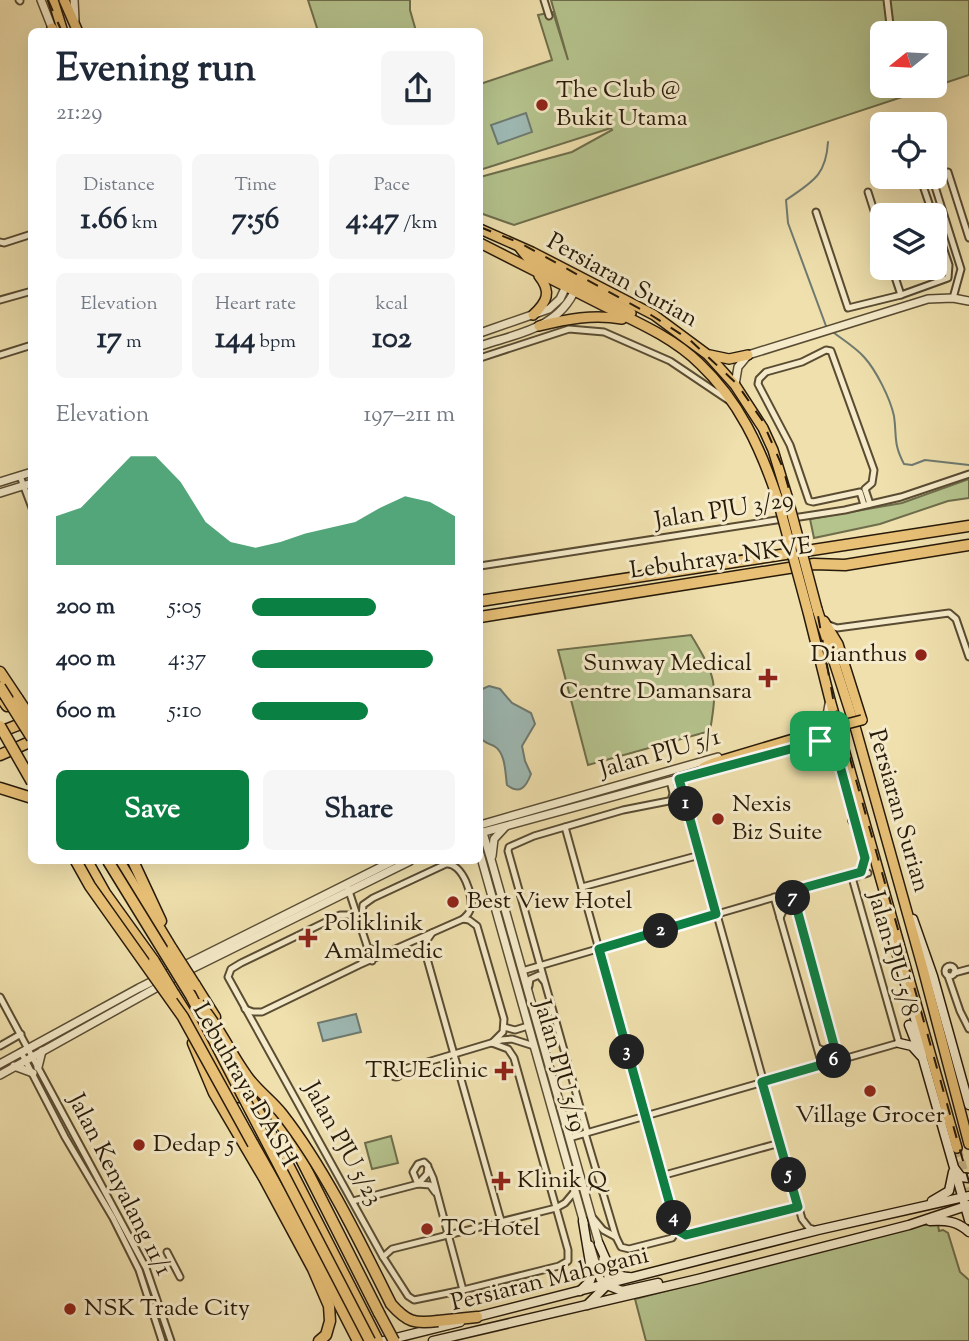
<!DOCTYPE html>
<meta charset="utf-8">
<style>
:root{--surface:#fff;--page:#f6f6f7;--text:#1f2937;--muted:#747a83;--accent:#0b8043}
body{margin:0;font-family:"Sorts Mill Goudy",serif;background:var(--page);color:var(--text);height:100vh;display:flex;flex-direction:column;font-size:26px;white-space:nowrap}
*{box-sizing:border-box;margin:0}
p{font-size:23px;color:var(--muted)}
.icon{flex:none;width:38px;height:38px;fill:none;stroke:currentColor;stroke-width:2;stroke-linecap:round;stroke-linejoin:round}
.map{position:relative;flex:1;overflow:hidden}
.panel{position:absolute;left:28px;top:28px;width:455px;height:836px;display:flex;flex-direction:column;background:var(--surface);border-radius:10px;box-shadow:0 7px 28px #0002}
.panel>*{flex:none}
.needle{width:46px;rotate:252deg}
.tools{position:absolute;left:870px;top:21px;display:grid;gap:14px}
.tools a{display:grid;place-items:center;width:77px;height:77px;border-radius:10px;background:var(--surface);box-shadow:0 7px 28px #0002;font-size:35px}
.pin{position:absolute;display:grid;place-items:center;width:60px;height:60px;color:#fff;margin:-30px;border-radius:14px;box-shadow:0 4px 10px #0006}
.km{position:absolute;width:35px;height:35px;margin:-18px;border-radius:50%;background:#222;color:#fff;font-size:19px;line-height:35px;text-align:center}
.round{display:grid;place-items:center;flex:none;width:74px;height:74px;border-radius:10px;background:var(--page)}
.head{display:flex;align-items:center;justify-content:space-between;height:119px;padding:0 28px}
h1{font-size:38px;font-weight:800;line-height:52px}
.stats{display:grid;grid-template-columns:repeat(3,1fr);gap:10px;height:119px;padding:7px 28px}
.stats div{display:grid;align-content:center;border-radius:10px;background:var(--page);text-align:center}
.stats b{font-size:30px;font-weight:800}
.stats small{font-size:19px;font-weight:400}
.stats p{font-size:19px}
.chart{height:196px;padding:14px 28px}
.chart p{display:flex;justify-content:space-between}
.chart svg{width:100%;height:126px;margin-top:7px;fill:var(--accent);opacity:.7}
.button{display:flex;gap:14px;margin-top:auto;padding:14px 28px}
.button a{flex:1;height:80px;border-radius:10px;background:var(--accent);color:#fff;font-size:28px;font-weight:800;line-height:80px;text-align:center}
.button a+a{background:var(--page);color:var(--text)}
ul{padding:0 28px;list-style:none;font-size:23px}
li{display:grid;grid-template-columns:112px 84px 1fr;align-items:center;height:52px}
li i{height:18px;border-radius:9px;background:var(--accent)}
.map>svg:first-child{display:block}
.green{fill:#b5c38d;stroke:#6e6e4c;stroke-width:2;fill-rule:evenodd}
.water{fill:#9ebab5;stroke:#6e7a71;stroke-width:2}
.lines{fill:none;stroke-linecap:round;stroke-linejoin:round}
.stream{stroke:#6e7a71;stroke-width:2}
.minor-tunnel{stroke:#c7b88c;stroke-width:5;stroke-dasharray:5 2.5;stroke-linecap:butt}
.primary-tunnel{stroke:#c7b88c;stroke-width:9;stroke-dasharray:9 4.5;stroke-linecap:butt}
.minor-casing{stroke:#594c33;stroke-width:9}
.tertiary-casing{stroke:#594c33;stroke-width:10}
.secondary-casing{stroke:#271a0a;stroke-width:11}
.primary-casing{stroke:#271a0a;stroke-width:12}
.motorway-casing{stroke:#271a0a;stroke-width:13}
.minor{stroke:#f5ebca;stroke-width:5}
.tertiary{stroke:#f5ebca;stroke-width:7}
.secondary{stroke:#f5ebca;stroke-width:8}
.primary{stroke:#e8c076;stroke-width:9}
.motorway{stroke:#e8c076;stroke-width:10}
.rail{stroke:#271a0a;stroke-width:2;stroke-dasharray:12 12;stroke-linecap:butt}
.primary-bridge-casing{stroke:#271a0a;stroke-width:12;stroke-linecap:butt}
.motorway-bridge-casing{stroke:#271a0a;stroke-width:13;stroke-linecap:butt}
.primary-bridge{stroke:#e8c076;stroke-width:9}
.motorway-bridge{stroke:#e8c076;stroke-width:10}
.route-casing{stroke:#fff;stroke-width:14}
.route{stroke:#0b8043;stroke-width:9}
.poi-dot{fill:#8f2418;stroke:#f5ebca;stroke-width:2.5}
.labels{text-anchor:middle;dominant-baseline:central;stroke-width:6;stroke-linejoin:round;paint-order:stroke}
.poi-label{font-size:24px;fill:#271a0a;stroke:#f5ebca;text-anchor:start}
.street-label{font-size:24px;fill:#271a0a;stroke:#f5ebca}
</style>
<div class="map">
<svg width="969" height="1341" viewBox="0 0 969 1341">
<rect width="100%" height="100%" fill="#efe0ad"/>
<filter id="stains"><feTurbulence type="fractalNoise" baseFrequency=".00286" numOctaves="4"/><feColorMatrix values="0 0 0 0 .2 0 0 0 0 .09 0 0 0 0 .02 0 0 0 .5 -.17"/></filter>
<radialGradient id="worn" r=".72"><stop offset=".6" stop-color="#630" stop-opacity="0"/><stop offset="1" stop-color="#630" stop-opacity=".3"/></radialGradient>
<!-- green -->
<g class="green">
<path d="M308,0H410V10L416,31H318Z"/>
<path d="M551,0H969V75L514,225L480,213V177L572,152L612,130L611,128L480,170V84L552,60L538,15L553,12L568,60ZM882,33H934V86H882Z"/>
<path d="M969,479V498L948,501L880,524L814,538L810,519L902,503Z"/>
<path d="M691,635C716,676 718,684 710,731L588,765L558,650Z"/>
<path d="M391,1136L398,1163L372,1169L365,1143Z"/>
<path d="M919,1225H938L939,1231L943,1230L948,1233L960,1272L969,1280V1341H646L635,1299Z"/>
</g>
<!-- water -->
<g class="water">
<path d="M526,113L532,132L498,144L491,125Z"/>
<path d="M489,686L500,689L512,703L531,713L535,724L522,746L525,761L531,774C526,787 520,795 507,785C505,773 506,753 494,746C488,743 484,743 480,737V690Z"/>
<path d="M356,1014L361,1032L323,1041L318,1023Z"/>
</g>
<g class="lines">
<!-- stream -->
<g class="stream">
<path d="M826,326L788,223L786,200C812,182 826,176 828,142"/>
<path d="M833,332C843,340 855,347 864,357C876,370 890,398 894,416C897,437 893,443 904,464L912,465L925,460L969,465"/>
</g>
<!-- minor-tunnel -->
<path class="minor-tunnel" d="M855,888L859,877L865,874"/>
<!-- primary-tunnel -->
<path class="primary-tunnel" d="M957,1148L969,1190"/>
<!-- minor casing -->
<g class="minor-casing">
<g id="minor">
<path d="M19,0L20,1"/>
<path d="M544,0L549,16"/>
<path d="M887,0L891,33"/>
<path d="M948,172L969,238"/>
<path d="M920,177L933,215"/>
<path d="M932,177L961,269L953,298"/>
<path d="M868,192L882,236"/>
<path d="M816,212L848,308L901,295L948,278L949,265L934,220"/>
<path d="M0,242L4,243L32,234"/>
<path d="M892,268L901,295"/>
<path d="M0,300L32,291"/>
<path d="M0,355L32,345"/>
<path d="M480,358L569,329L604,332L670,361L728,400"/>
<path d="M20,476L32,508"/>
<path d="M864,505L860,492L813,502L809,501L790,445L758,384L759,379L766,372L802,362L826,350L831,351L874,470L872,483L865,489L870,504"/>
<path d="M793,518L845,510L901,497L969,474"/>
<path d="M480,566L783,519"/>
<path d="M829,625L837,628L949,613L956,619L969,657"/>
<path d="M679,779L802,1219L809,1228L816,1230"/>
<path d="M670,781L673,793L671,801"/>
<path d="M565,827L677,1230L682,1233L690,1235L798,1207"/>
<path d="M865,874L868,873"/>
<path d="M582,887L700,855"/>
<path d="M348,888L372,961"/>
<path d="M791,891L838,1060"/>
<path d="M774,897L822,1065"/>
<path d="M780,918L783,911L788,909L795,912"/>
<path d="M463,919L469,920L477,926L504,1019L503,1032L492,1043"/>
<path d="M361,927L349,915H340L241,963L231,969L228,977L383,1257L408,1296L414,1300L463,1290L559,1266L568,1261V1250L514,1058L508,1049L492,1043"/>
<path d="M432,933L425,943L424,948L501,1221"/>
<path d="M362,962L366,958L368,948L384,952"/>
<circle cx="950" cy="971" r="5"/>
<path d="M522,971L861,872L865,858L839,765"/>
<path d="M954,973L969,969"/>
<path d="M948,976L960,1011L969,1029"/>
<path d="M529,986L530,979L539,975L544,981"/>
<path d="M0,997L146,1268L171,1341"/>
<path d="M245,1009L253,1012H262L359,965L463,919C466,916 469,914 470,910C475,897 462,862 446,864L373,898L363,905L361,927"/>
<path d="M504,1027L515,1030L528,1026"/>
<path d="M0,1046L21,1034"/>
<path d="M818,1048L827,1052L831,1050L833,1044"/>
<path d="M21,1052L65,1137L113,1218L139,1270L162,1341"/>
<circle cx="396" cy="1072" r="5"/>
<path d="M401,1070L501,1040L512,1039L534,1046"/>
<path d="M564,1116L573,1120L580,1113"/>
<path d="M587,1132L508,851L509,847L534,836L623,810L684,798"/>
<path d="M585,1133L616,1237L621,1247L629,1249L672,1238L677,1230"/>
<path d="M569,1138L899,1043L851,874"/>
<path d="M424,1162L428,1166L427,1174L418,1184L413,1172L418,1164Z"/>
<path d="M429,1169L433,1178L463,1290"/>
<path d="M661,1176L780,1143"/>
<path d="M353,1201L418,1184L430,1185L435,1192"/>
<path d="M593,1218L603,1230L616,1237"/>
<path d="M167,1252L180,1277"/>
<path d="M383,1257L392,1249L556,1208L565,1203L575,1191"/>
</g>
</g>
<!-- tertiary casing -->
<g class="tertiary-casing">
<g id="tertiary">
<path d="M41,0L52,28"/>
<path d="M74,0L75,20"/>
<path d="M480,333L549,309L560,299L568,282"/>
<path d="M480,346C519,333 558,329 576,288"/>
<path d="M735,385L738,367L748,355L928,299L953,298L969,301"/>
<path d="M0,482L32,472"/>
<path d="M0,493L32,483"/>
<path d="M817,730L826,721L829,704"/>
<path d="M480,825L718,757"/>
<path d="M480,829L483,833L492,863L600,1247"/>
<path d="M480,833L812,742L824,740L832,743L839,765"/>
<path d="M480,854L584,1223"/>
<path d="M492,856L494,839L505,827"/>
<path d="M0,1064L139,988L393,861"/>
<path d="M14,1066L33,1073"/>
<path d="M38,1067L42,1051"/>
<path d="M0,1075L181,974L410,861"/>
<path d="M590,1245L600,1279L607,1285"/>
<path d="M603,1259L608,1276L607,1285"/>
</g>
</g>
<!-- secondary casing -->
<g class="secondary-casing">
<g id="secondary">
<path d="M884,898L887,920L917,1026L923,1059L969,1220"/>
<path d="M913,919L933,976L969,1105"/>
<path d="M909,1025L916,1043"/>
<path d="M899,1043L912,1046L921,1056"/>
<path d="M955,1169L961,1177L969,1178"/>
<path d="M932,1201L949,1191L953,1172"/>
<path d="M930,1221C946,1220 957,1221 969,1232"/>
<path d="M599,1244C606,1259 610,1277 629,1277"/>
<path d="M607,1285L622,1291L658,1283"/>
<path d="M580,1291L590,1281L592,1275L583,1221"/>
<path d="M587,1305L607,1285"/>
<path d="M472,1318L818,1230L969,1196"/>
<path d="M384,1341L460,1322"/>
<path d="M433,1341L698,1279L909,1225L969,1205"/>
</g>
</g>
<!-- primary casing -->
<g class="primary-casing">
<g id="primary">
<path d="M53,0L63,32"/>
<path d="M64,0L78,32"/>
<path d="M52,28L54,32"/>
<path d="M480,229L532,252L654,315L708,355L735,385L763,428L773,450L787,496"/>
<path d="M480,243C521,264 563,285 604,306C637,322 674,338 700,364C739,401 760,447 777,497"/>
<path d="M520,248L528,258L631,313"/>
<path d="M533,315C547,302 552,292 539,276"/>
<path d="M539,326C567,319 593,314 622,319"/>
<path d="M710,355L729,359L748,355"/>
<path d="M817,609L856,730L923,969L969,1144"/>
<path d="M808,612L830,700L957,1148"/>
<path d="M824,621L838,644L862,720"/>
<path d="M698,774L704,767L713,763L820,731"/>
<path d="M853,820L866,839"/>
</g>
</g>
<!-- motorway casing -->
<g class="motorway-casing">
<g id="motorway">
<path d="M480,601L969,526"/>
<path d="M480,617L814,564L845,565L969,545"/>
<path d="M0,672L18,699"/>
<path d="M0,696L7,706"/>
<path d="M0,732L28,721"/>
<path d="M0,755L32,741"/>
<path d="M0,788L32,798"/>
<path d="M87,861L105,893L154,961"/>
<path d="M119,861L172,949"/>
<path d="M133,861L161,921"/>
<path d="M195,985L215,1017"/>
<path d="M174,994L239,1097"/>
<path d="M193,1043L214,1093L264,1178L313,1269L329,1306L330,1321L326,1335L319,1341"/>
<path d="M236,1073L282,1153L378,1341"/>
<path d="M265,1099L294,1145L379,1313"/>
<path d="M253,1144L296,1220L358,1341"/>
<path d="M438,1321L477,1317"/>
</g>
</g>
<!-- minor -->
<use href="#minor" class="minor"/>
<!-- tertiary -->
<use href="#tertiary" class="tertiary"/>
<!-- secondary -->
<use href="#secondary" class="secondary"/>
<!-- primary -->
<use href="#primary" class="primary"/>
<!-- motorway -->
<use href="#motorway" class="motorway"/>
<!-- rail -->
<g class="rail">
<path d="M48,0L62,32"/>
<path d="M480,227L520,243L651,315L690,340L737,384L762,420L783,468L806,550L833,698L969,1182"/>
</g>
<!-- primary-bridge casing -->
<g class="primary-bridge-casing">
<g id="primary-bridge">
<path d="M787,496L817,609"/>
<path d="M777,497L808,612"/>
<path d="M820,731L862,720"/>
</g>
</g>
<!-- motorway-bridge casing -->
<g class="motorway-bridge-casing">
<g id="motorway-bridge">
<path d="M0,687L32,738"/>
<path d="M18,699L32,720"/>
<path d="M0,726L32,782"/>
<path d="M76,861L90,886L183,1017L253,1144"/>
<path d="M108,861L191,996L370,1341"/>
<path d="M172,949L195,985"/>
<path d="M154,961L174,994"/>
<path d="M199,1004C218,1024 229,1052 246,1075C256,1090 271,1100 282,1114C325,1169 360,1242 391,1304C407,1322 414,1324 438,1321"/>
<path d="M379,1313L394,1341"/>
</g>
</g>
<!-- primary-bridge -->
<use href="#primary-bridge" class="primary-bridge"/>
<!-- motorway-bridge -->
<use href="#motorway-bridge" class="motorway-bridge"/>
</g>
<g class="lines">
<!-- route casing -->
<g class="route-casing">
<path id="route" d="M820,741H829L836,751L865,858L861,872L792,891L838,1060L762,1082L798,1207L686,1235L677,1230L599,949L716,914L679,779Z"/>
</g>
<!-- route -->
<use href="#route" class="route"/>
</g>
<!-- markers -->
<g class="poi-dot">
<circle cx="542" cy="105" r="7"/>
<circle cx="921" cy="655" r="7"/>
<path d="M764.5 667.5h7v7h7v7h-7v7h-7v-7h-7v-7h7z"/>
<circle cx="718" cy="819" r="7"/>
<circle cx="453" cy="902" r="7"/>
<path d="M304.5 927.5h7v7h7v7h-7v7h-7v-7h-7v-7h7z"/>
<path d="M500.5 1060.5h7v7h7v7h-7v7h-7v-7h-7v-7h7z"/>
<circle cx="870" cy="1091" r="7"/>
<circle cx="139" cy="1145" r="7"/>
<path d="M497.5 1170.5h7v7h7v7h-7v7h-7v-7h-7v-7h7z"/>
<circle cx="427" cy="1229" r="7"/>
<circle cx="70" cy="1309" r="7"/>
</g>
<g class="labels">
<!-- poi labels -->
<g class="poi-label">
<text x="556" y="91">The Club @<tspan x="556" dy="28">Bukit Utama</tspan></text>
<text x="907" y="655" text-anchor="end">Dianthus</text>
<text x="752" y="664" text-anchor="end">Sunway Medical<tspan x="752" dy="28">Centre Damansara</tspan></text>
<text x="732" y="805">Nexis<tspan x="732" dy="28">Biz Suite</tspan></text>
<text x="467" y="902">Best View Hotel</text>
<text x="324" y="924">Poliklinik<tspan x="324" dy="28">Amalmedic</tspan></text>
<text x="488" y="1071" text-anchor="end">TRUEclinic</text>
<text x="870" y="1116" text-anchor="middle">Village Grocer</text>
<text x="153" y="1145">Dedap 5</text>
<text x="517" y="1181">Klinik Q</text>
<text x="441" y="1229">TC Hotel</text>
<text x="84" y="1309">NSK Trade City</text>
</g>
<!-- street labels -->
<g class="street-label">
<text transform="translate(622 281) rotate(29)">Persiaran Surian</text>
<text transform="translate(724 511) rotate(-9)">Jalan PJU 3/29</text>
<text transform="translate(721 559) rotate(-8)">Lebuhraya NKVE</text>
<text transform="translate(660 754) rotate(-16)">Jalan PJU 5/1</text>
<text transform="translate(898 811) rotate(74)">Persiaran Surian</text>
<text transform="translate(892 954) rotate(74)">Jalan PJU 5/8</text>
<text transform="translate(559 1066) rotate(74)">Jalan PJU 5/19</text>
<text transform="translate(244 1085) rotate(60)">Lebuhraya DASH</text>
<text transform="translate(342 1144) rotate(61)">Jalan PJU 5/23</text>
<text transform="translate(119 1185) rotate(63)">Jalan Kenyalang 11/1</text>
<text transform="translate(550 1280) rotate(-14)">Persiaran Mahogani</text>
</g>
</g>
<rect width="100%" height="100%" filter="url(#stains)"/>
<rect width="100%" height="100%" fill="url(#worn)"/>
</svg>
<div class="tools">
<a><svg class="needle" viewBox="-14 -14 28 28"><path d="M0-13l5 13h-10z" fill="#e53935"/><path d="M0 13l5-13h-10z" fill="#747a83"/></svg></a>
<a><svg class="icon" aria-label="locate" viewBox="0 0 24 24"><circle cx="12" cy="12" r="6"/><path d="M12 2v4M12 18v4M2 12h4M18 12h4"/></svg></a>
<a><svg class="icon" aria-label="layers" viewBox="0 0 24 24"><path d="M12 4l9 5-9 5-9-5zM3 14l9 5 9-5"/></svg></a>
</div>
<div class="pin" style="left:820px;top:741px;background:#1e9e55"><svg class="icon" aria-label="arrive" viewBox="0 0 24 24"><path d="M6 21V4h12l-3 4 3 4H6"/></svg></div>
<b class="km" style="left:686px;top:804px">1</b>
<b class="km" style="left:661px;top:931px">2</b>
<b class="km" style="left:627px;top:1052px">3</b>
<b class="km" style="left:674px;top:1218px">4</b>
<b class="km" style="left:789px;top:1175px">5</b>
<b class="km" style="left:834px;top:1061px">6</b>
<b class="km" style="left:793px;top:898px">7</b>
<section class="panel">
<div class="head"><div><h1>Evening run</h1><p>21:29</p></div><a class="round"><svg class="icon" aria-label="share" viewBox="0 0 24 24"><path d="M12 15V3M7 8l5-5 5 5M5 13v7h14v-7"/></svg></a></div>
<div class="stats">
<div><p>Distance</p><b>1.66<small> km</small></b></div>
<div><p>Time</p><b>7:56</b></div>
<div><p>Pace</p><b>4:47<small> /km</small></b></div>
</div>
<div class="stats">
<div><p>Elevation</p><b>17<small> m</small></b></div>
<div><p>Heart rate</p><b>144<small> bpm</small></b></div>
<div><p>kcal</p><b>102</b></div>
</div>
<div class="chart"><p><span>Elevation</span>197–211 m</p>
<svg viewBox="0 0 160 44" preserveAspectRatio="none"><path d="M0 44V27L10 24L20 15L30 6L40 6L50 15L60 29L70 36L80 38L90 36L100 33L110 31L120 29L130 24L140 20L150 22L160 27V44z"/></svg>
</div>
<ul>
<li><b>200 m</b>5:05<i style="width:61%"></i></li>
<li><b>400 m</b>4:37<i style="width:89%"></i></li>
<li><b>600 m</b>5:10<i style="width:57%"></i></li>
</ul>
<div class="button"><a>Save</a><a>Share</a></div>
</section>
</div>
